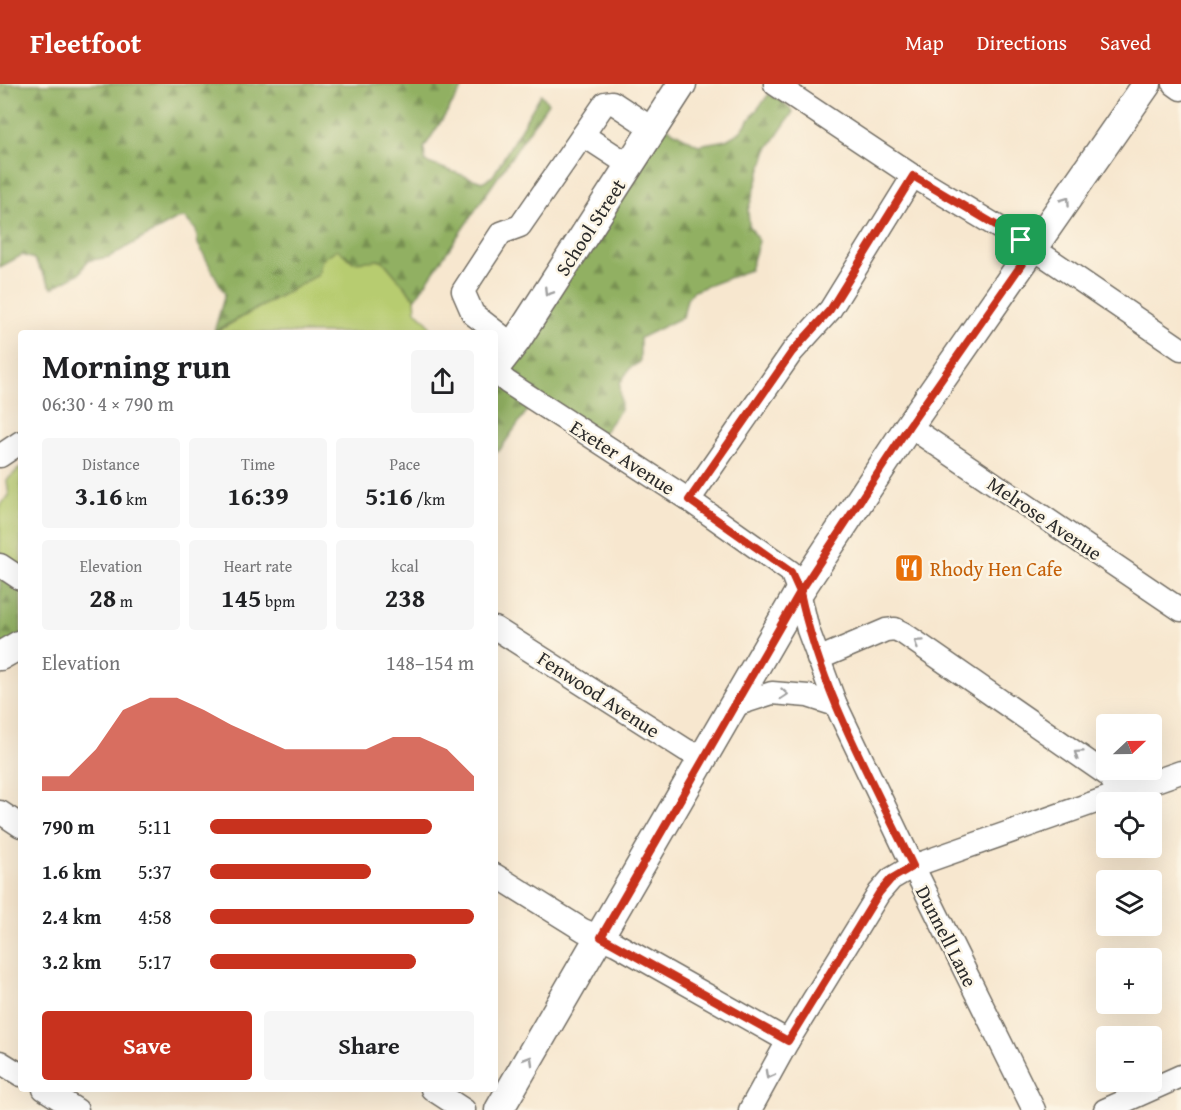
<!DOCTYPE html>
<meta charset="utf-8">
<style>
:root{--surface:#fff;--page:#f6f6f6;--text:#202124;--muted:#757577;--accent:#c8321e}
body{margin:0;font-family:"Gentium Book Plus",serif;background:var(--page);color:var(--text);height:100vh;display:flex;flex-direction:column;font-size:22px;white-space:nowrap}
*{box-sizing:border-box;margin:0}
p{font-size:20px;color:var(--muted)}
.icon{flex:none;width:33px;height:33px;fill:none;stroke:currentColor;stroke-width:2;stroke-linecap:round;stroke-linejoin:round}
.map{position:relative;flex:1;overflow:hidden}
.sheet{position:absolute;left:18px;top:246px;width:480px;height:762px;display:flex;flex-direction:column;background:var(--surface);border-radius:6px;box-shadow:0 6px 24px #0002}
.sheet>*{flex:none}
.needle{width:39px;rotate:68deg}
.controls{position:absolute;left:1096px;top:630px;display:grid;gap:12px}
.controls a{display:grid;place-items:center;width:66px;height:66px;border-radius:6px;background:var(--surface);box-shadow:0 6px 24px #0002;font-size:30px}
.pin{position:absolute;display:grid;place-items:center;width:51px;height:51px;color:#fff;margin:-26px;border-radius:12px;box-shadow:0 3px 9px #0006}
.round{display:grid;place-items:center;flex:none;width:63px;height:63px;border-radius:6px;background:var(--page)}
.summary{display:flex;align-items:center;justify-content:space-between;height:102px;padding:0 24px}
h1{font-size:33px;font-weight:700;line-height:45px}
.metrics{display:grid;grid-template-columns:repeat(3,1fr);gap:9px;height:102px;padding:6px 24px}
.metrics div{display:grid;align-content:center;border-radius:6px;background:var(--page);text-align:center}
.metrics b{font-size:26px;font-weight:700}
.metrics small{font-size:16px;font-weight:400}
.metrics p{font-size:16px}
.chart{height:168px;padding:12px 24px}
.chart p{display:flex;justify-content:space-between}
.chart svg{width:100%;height:108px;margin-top:6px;fill:var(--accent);opacity:.7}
.action{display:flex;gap:12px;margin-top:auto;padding:12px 24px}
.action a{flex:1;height:69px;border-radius:6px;background:var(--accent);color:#fff;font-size:24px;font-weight:700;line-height:69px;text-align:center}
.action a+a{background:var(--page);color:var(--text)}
ul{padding:0 24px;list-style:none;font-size:20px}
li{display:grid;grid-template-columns:96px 72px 1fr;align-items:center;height:45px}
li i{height:15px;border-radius:8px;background:var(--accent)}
header{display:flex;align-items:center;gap:36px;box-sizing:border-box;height:84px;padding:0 30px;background:var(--accent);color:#fff}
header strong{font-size:28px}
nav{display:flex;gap:33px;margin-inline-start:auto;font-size:21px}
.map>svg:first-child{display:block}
.forest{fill:url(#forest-firs);stroke:#5e6e46;stroke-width:1.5}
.park{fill:#b7cc70;stroke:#717c4e;stroke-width:1.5}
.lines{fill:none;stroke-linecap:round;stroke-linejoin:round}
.minor-casing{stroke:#726d64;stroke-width:25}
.major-casing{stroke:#726d64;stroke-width:31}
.minor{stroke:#fff;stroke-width:22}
.major{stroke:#fff;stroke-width:28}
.oneway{stroke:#a0a0a0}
.route-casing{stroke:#fff;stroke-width:12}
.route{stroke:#c8321e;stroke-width:8}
.labels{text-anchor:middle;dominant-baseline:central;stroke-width:5;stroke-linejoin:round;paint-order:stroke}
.street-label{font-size:20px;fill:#2b2b2b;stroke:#fcf5e5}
.food-label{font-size:20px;fill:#c56008;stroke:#fcf5e5;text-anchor:start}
</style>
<header>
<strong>Fleetfoot</strong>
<nav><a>Map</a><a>Directions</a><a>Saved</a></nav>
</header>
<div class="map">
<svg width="1181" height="1026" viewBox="0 0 1181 1026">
<defs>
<pattern id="forest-firs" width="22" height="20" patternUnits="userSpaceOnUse" patternTransform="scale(1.5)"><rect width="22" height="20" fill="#91b062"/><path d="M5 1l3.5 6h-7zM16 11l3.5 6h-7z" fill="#778f51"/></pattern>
</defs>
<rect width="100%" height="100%" fill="#fcf5e5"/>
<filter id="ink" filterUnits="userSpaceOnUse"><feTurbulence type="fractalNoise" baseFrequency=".0167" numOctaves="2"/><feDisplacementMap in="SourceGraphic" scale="12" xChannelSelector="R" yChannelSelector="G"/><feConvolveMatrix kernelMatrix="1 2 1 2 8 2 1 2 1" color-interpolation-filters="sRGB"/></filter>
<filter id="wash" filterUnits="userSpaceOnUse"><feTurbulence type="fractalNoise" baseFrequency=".008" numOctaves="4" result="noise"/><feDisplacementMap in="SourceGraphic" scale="24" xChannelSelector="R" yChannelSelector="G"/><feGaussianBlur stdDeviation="1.35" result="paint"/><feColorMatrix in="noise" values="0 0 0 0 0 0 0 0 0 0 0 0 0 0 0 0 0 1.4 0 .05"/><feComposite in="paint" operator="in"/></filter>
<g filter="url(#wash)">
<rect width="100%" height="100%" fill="#f7e7cf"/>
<!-- forest -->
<g class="forest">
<path d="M0,0H465L424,64L425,78L482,98L493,92L541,10L548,19L415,215L382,176L353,178L345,170L322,176L318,191L214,248L225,210L198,160L196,146L185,134L177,135L109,173L87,177L80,189L52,204L34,175L22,171L0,183Z"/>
<path d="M769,10L785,19L793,28L767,66L748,126L749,141L759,157L750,186L694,207L687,215L683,233L640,254V278L630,284L620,299L621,325L594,361L529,324L499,367H495V279L655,37L698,61L726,56L740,48Z"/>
<path d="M0,491L21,505V560L0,572Z"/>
</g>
<!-- park -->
<g class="park">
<path d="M337,165L353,178L382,176L415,215L416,227L426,236L433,249H214L318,191L322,176Z"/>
<path d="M21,383V505L0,491V420L9,412L7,396Z"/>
</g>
</g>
<g filter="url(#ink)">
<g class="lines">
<!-- minor casing -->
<g class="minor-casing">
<g id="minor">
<path d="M775,0L913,92L1033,164L1181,265"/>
<path d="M1174,0L1181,5"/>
<path d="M583,51L629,81"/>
<path d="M513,261L473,230L463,207L501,149L520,142L605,19L612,18L653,45"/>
<path d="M495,287L507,298L689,416L791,488L799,508L808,546L836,621L913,782L1034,1026"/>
<path d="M909,342L1181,526"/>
<path d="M0,372L21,358"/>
<path d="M689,416L792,268L830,226L913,92"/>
<path d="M0,481L21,495"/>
<path d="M495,544L686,666L704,674"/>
<path d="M818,575L886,546L895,545L903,549L1109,692L1120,709"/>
<path d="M732,622L772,609L808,612L836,621"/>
<path d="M0,728L21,742"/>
<path d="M495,791L583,846L616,860L788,957"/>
<path d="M0,978L21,991"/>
<path d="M44,1005L77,1026"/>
<path d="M432,1005L464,1026"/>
<path d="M750,1026L788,957L879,809L891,795L913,782L1181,688"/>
<path d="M1105,1026L1181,992"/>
</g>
</g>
<!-- major casing -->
<g class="major-casing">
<g id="major">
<path d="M495,284L516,257L682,0"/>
<path d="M0,572L21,560"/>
<path d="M499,1026L799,508L909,342L1147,0"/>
</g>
</g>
<!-- minor -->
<use href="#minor" class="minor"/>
<!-- major -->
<use href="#major" class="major"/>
</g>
<!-- one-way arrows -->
<defs><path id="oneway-chevron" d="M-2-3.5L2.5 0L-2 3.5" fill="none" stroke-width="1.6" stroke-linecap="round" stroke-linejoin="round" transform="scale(1.5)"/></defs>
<g class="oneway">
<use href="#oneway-chevron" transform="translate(1066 117) rotate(-55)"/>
<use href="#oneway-chevron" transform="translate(548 208) rotate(123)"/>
<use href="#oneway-chevron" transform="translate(918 559) rotate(-145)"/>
<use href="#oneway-chevron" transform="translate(784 610) rotate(5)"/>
<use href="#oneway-chevron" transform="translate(1078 670) rotate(-145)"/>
<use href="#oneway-chevron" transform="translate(529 976) rotate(-60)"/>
<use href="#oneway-chevron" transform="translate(769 991) rotate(119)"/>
</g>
</g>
<g class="lines" filter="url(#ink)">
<!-- route casing -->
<g class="route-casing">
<path id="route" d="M1021,156L913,92L830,226L792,268L689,416L791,488L800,508L601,853L788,957L879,809L891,795L913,782C870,693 820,605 800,508L909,342L1033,164L1021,156"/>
</g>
<!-- route -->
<use href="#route" class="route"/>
</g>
<!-- icons -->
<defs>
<g id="restaurant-square" transform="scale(1.5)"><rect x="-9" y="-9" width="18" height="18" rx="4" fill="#e8710a" stroke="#fcf5e5"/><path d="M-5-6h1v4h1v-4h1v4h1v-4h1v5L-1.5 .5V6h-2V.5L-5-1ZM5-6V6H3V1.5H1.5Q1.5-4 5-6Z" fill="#fff"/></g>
</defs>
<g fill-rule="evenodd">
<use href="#restaurant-square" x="909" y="484"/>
</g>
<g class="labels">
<!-- street labels -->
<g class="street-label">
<text transform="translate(590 143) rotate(-57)">School Street</text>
<text transform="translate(623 373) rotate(33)">Exeter Avenue</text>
<text transform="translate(1045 434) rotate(34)">Melrose Avenue</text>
<text transform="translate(599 610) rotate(33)">Fenwood Avenue</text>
<text transform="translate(947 852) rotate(63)">Dunnell Lane</text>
</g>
<!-- food labels -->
<g class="food-label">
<text x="930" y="484">Rhody Hen Cafe</text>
</g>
</g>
</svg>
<div class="controls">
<a><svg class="needle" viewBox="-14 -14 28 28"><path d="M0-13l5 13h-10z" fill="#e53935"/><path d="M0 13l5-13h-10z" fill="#757577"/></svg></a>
<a><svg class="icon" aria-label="locate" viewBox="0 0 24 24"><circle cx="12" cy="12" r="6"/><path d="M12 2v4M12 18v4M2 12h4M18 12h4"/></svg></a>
<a><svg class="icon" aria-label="layers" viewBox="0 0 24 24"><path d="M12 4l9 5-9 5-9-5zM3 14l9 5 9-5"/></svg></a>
<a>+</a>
<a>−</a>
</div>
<div class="pin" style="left:1021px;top:156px;background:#1e9e55"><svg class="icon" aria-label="arrive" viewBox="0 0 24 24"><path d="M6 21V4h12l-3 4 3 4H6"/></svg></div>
<section class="sheet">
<div class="summary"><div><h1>Morning run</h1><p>06:30 · 4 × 790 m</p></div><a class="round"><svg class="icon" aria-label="share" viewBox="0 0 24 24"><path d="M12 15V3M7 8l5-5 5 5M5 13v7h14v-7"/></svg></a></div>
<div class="metrics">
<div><p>Distance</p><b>3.16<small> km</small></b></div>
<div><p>Time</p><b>16:39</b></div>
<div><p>Pace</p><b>5:16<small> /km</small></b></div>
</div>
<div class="metrics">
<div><p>Elevation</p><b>28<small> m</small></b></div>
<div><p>Heart rate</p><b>145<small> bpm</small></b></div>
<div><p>kcal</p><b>238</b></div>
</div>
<div class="chart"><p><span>Elevation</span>148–154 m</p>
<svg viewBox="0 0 160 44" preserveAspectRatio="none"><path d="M0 44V38L10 38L20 27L30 11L40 6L50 6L60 11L70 17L80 22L90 27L100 27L110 27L120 27L130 22L140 22L150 27L160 38V44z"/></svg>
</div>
<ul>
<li><b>790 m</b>5:11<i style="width:84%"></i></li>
<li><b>1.6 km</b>5:37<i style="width:61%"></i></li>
<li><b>2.4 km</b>4:58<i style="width:100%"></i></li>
<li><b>3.2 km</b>5:17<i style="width:78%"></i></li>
</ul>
<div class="action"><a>Save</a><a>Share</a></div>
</section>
</div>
